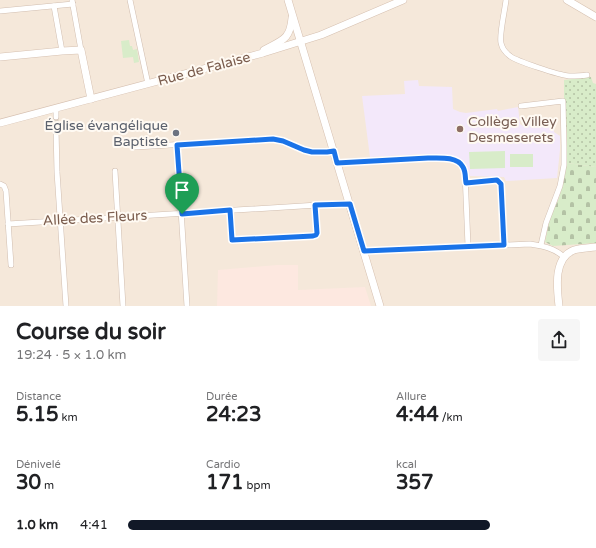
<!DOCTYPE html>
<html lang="fr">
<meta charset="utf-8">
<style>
:root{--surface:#fff;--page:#f6f6f6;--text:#202124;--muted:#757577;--accent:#111827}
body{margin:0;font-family:"Varela Round",sans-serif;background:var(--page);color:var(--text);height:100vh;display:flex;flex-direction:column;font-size:15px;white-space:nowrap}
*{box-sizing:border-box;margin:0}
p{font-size:13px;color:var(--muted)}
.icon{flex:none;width:22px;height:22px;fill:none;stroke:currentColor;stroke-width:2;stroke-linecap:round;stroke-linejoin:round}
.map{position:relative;height:306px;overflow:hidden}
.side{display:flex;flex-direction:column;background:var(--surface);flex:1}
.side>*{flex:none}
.pin{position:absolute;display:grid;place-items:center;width:34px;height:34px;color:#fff;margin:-41px -17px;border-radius:50% 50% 50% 0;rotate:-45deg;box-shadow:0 0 4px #0007}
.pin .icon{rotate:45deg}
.round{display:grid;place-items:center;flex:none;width:42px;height:42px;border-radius:4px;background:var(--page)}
.headline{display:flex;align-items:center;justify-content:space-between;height:68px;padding:0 16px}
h1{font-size:22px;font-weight:800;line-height:30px}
.metrics{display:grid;grid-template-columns:repeat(3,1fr);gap:6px;height:68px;padding:4px 16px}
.metrics div{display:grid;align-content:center}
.metrics b{font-size:20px;font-weight:800}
.metrics small{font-size:11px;font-weight:400}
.metrics p{font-size:11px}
ul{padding:0 16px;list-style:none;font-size:13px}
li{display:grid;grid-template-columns:64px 48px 1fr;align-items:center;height:30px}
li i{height:10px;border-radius:5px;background:var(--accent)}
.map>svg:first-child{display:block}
.residential{fill:#f5e8da}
.commercial{fill:#fde8e0}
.education{fill:#f3e8fa}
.cemetery{fill:url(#cemetery-stones)}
.park{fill:url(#park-dots)}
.garden{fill:#d8ecc9}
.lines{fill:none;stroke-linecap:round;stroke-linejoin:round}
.street-tunnel{stroke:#dcd0c4;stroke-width:5;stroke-dasharray:5 2.5;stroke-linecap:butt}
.street-casing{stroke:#d1beb0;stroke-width:6}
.secondary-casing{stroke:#d6c0b0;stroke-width:8}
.street{stroke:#fff;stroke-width:5}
.secondary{stroke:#fff;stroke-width:7}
.route-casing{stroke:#fff;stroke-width:8}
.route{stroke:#1a73e8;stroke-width:5}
.education-dot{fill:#8d6e63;stroke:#fffaf3;stroke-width:1.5}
.worship-dot{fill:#6b7280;stroke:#fffaf3;stroke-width:1.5}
.labels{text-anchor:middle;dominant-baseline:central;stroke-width:4;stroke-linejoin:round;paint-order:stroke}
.street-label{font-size:14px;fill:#7a5c4d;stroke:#fffaf3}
.education-label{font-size:14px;fill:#785e54;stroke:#fffaf3;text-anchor:start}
.worship-label{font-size:14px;fill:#5b616d;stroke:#fffaf3;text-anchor:end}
</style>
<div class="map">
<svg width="596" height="306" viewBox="0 0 596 306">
<defs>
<pattern id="cemetery-stones" width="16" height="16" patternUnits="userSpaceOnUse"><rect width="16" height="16" fill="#d8ecc9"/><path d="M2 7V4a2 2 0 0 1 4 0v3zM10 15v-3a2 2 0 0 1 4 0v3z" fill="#b4c2a5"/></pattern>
<pattern id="park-dots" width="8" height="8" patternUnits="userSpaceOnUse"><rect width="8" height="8" fill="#d8ecc9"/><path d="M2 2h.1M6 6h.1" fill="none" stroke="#b4c2a5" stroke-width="1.8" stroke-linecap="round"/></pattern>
</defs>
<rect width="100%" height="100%" fill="#fdf6ec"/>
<!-- residential -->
<rect class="residential" x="0" y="0" width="596" height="306"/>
<!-- commercial -->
<path class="commercial" d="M277,265H298V290L365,287L371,306H217L218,270Z"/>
<!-- education -->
<path class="education" d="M418,80L419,86L452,87L453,109L460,112L466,113L497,109L498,111L518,107L520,124L523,126L554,123V132L560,136V150L557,178L506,181L504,177L470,176L465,163L457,157L453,156L426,154L370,157L362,96L405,94L404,81Z"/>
<!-- cemetery -->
<path class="cemetery" d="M567,163L596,167V243L553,246L545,242L550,218L559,198Z"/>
<!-- park -->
<path class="park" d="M591,77L593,83L596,84V167L567,163V133L564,117V80Z"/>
<!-- garden -->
<g class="garden">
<path d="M129,40L130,46H132L133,50L137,49L139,62L134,63L133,57L123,58L121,41Z"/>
<path d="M505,151V168L470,169L469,152Z"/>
<rect x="510" y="154" width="23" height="13"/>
</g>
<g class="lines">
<!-- street-tunnel -->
<path class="street-tunnel" d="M56,117V128"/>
<!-- street casing -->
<g class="street-casing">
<g id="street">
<path d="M72,0L81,50"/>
<path d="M130,0L148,84"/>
<path d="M506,0C505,10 499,35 501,43C502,48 506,53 510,56C516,61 559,75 569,76C575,76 581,76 587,75"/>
<path d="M54,6L62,51"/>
<path d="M0,11L73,4"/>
<path d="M521,106L563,101L564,146V165L560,186L546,223L541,245"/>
<path d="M56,108V117"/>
<path d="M56,128L57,172L66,306"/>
<path d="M177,145L187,306"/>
<path d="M135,147L273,139C287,142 298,150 311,152C318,153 326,152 334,151"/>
<path d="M337,163L428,158C442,158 459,156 465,172L468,246"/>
<path d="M115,171L123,306"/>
<path d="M466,183L497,180L501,183L504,245"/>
<path d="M0,184L4,186L6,191L11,265"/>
<path d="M231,210L232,240L313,236L316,235L317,233L315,205"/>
<path d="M8,224L350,203"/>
<path d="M364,251L530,244C543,246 554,248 564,257"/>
</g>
</g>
<!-- secondary casing -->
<g class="secondary-casing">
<g id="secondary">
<path d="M288,0L380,306"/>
<path d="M567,0L596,17"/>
<path d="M264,50C282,40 290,40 292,18"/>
<path d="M0,57L62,51L81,50L91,99"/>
<path d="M0,123L263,53L321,35L403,0"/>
<path d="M559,306C557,288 553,258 574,250C581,248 589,248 596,247"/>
</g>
</g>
<!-- street -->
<use href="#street" class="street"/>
<!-- secondary -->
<use href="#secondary" class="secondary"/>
</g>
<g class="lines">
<!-- route casing -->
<g class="route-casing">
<path id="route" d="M273,139L283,141L304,150L312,152H327L334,151L337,163L428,158C439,158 457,156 463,167C466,172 465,178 466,183L497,180L501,184L504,245L364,251L350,204L315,205L317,233L316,235L313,236L232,240L230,210L182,214L177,145Z"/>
</g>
<!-- route -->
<use href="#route" class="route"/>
</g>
<!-- markers -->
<circle class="education-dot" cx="460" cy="129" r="4"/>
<circle class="worship-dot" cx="176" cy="133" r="4"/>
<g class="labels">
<!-- street labels -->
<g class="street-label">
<text transform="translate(204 69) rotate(-15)">Rue de Falaise</text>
<text transform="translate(95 218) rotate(-3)">Allée des Fleurs</text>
</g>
<!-- education labels -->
<g class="education-label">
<text x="468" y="121">Collège Villey<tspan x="468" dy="16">Desmeserets</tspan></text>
</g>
<!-- worship labels -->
<g class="worship-label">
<text x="168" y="125">Église évangélique<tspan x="168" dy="16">Baptiste</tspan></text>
</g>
</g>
</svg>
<div class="pin" style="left:182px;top:214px;background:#1e9e55"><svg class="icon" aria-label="arrive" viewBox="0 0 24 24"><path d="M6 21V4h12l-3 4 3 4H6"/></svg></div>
</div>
<section class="side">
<div class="headline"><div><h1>Course du soir</h1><p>19:24 · 5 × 1.0 km</p></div><a class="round"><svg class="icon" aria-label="share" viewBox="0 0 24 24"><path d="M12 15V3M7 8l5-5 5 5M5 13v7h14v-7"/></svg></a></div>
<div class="metrics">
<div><p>Distance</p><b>5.15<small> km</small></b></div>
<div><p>Durée</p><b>24:23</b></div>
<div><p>Allure</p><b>4:44<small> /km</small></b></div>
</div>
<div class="metrics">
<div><p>Dénivelé</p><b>30<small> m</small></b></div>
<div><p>Cardio</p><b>171<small> bpm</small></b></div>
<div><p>kcal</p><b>357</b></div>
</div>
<ul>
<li><b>1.0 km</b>4:41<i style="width:80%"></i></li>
</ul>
</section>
